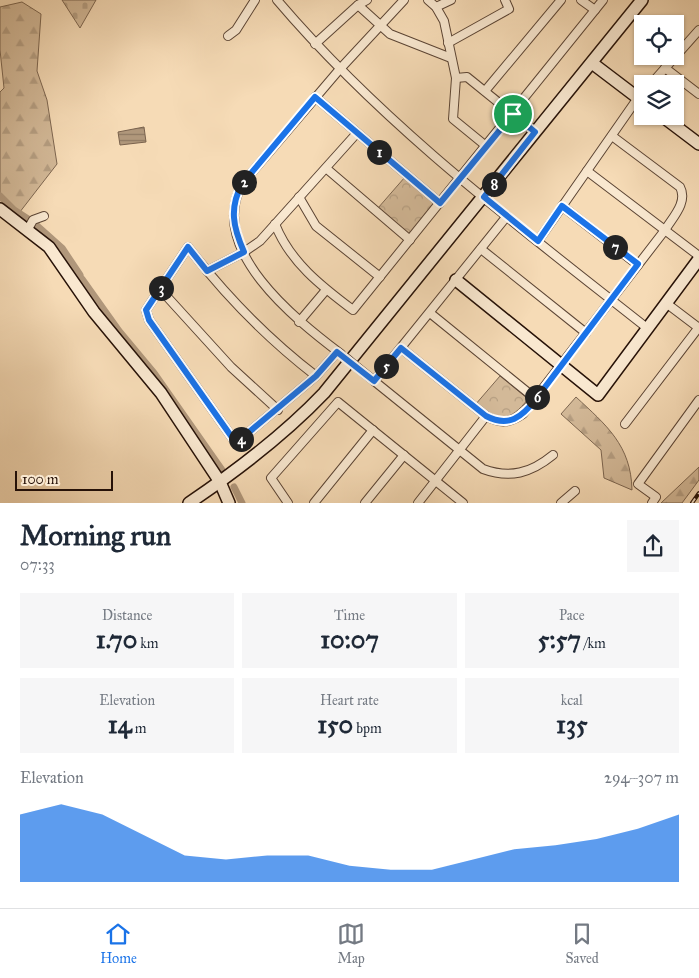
<!DOCTYPE html>
<meta charset="utf-8">
<style>
:root{--surface:#fff;--page:#f6f6f7;--text:#1f2937;--muted:#747a83;--line:#e0e1e3;--accent:#1a73e8}
body{margin:0;font-family:"IM FELL Great Primer",serif;background:var(--page);color:var(--text);height:100vh;display:flex;flex-direction:column;font-size:19px;white-space:nowrap}
*{box-sizing:border-box;margin:0}
p{font-size:16px;color:var(--muted)}
.icon{flex:none;width:28px;height:28px;fill:none;stroke:currentColor;stroke-width:2;stroke-linecap:round;stroke-linejoin:round}
.map{position:relative;height:503px;overflow:hidden}
.side{display:flex;flex-direction:column;background:var(--surface);flex:1}
.side>*{flex:none}
.buttons{position:absolute;left:634px;top:15px;display:grid;gap:10px}
.buttons a{display:grid;place-items:center;width:50px;height:50px;border-radius:0px;background:var(--surface);box-shadow:0 1px 4px #0004;font-size:25px}
.scale{position:absolute;left:15px;bottom:12px;width:98px;box-sizing:border-box;padding-left:5px;border:2px solid #271208;border-top:0;font-size:14px;line-height:18px;white-space:nowrap;color:#271208;-webkit-text-stroke:4px #f9e8d0;paint-order:stroke}
.pin{position:absolute;display:grid;place-items:center;width:42px;height:42px;color:#fff;margin:-21px;border:2px solid #fff;border-radius:50%;box-shadow:0 1px 5px #0007}
.km{position:absolute;width:25px;height:25px;margin:-12px;border-radius:50%;background:#222;color:#fff;font-size:14px;line-height:25px;text-align:center}
.round{display:grid;place-items:center;flex:none;width:52px;height:52px;border-radius:0px;background:var(--page)}
.head{display:flex;align-items:center;justify-content:space-between;height:85px;padding:0 20px}
h1{font-size:28px;font-weight:700;line-height:38px}
.metrics{display:grid;grid-template-columns:repeat(3,1fr);gap:8px;height:85px;padding:5px 20px}
.metrics div{display:grid;align-content:center;border-radius:0px;background:var(--page);text-align:center}
.metrics b{font-size:25px;font-weight:700}
.metrics small{font-size:14px;font-weight:400}
.metrics p{font-size:14px}
.chart{height:140px;padding:10px 20px}
.chart p{display:flex;justify-content:space-between}
.chart svg{width:100%;height:90px;margin-top:5px;fill:var(--accent);opacity:.7}
.tab-bar{display:flex;justify-content:space-around;align-items:center;height:70px;border-top:1px solid var(--line);background:var(--surface);font-size:14px;color:var(--muted)}
.tab-bar a{display:grid;justify-items:center;gap:2px}
.tab-bar .selected{color:var(--accent)}
.map>svg:first-child{display:block}
.forest{fill:url(#forest-firs);stroke:#7d6650}
.cemetery{fill:url(#cemetery-stones);stroke:#7d6650}
.park{fill:url(#park-crowns);stroke:#7d6650}
.water{fill:url(#water-rules);stroke:#79624d}
.lines{fill:none;stroke-linecap:round;stroke-linejoin:round}
.canal{stroke:#b0977b;stroke-width:7}
.street-casing{stroke:#5b4434;stroke-width:10}
.secondary-casing{stroke:#271208;stroke-width:14}
.street{stroke:#f9e8d0;stroke-width:8}
.secondary{stroke:#f9e8d0;stroke-width:11}
.rail-casing{stroke:#271208;stroke-width:4}
.rail{stroke:#f9e8d0;stroke-width:2;stroke-dasharray:5.5;stroke-linecap:butt}
.street-bridge-casing{stroke:#5b4434;stroke-width:10;stroke-linecap:butt}
.street-bridge{stroke:#f9e8d0;stroke-width:8}
.route-casing{stroke:#fff;stroke-width:10}
.route{stroke:#1a73e8;stroke-width:6}
</style>
<div class="map">
<svg width="699" height="503" viewBox="0 0 699 503">
<defs>
<pattern id="forest-firs" width="22" height="20" patternUnits="userSpaceOnUse" patternTransform="scale(1.25)"><rect width="22" height="20" fill="#d3b998"/><path d="M5 1l3.5 6h-7zM16 11l3.5 6h-7z" fill="#b59e82"/></pattern>
<pattern id="cemetery-stones" width="16" height="16" patternUnits="userSpaceOnUse" patternTransform="scale(1.25)"><rect width="16" height="16" fill="#d3b998"/><path d="M2 7V4a2 2 0 0 1 4 0v3zM10 15v-3a2 2 0 0 1 4 0v3z" fill="#b59e82"/></pattern>
<pattern id="park-crowns" width="20" height="18" patternUnits="userSpaceOnUse" patternTransform="scale(1.25)"><rect width="20" height="18" fill="#d3b998"/><path d="M2 6a3 3 0 1 1 6 0M12 15a3 3 0 1 1 6 0" fill="none" stroke="#b59e82"/></pattern>
<pattern id="water-rules" width="6" height="5" patternUnits="userSpaceOnUse" patternTransform="scale(1.25)"><rect width="6" height="5" fill="#b0977b"/><path d="M0 2.5h6" fill="none" stroke="#8f7a63"/></pattern>
</defs>
<rect width="100%" height="100%" fill="#f6dbb6"/>
<filter id="stains"><feTurbulence type="fractalNoise" baseFrequency=".004" numOctaves="4"/><feColorMatrix values="0 0 0 0 .2 0 0 0 0 .09 0 0 0 0 .02 0 0 0 .5 -.17"/></filter>
<radialGradient id="worn" r=".72"><stop offset=".6" stop-color="#630" stop-opacity="0"/><stop offset="1" stop-color="#630" stop-opacity=".3"/></radialGradient>
<!-- forest -->
<g class="forest">
<path d="M22,2L41,14L37,71L47,100L57,164L16,217L0,199V92L4,88L0,50V7Z"/>
<path d="M576,397C606,425 631,445 632,490L604,478L601,450L561,414Z"/>
<path d="M699,467V480L682,503H661Z"/>
</g>
<!-- cemetery -->
<path class="cemetery" d="M62,0H96L80,28Z"/>
<!-- park -->
<g class="park">
<path d="M405,177L436,203L411,235L407,234L378,208Z"/>
<path d="M500,376L528,399C510,422 499,422 475,405Z"/>
</g>
<!-- water -->
<path class="water" d="M144,127L146,142L120,145L118,132Z"/>
<g class="lines">
<!-- canal -->
<g class="canal">
<path d="M0,196L14,210L31,221"/>
<path d="M34,223L62,248L80,275"/>
<path d="M82,279L119,331L154,373L222,470"/>
<path d="M234,487L242,503"/>
</g>
<!-- street casing -->
<g class="street-casing">
<g id="street">
<path d="M277,0C384,126 518,226 647,328"/>
<path d="M428,0L436,7L444,21L456,78L453,119L486,146"/>
<path d="M581,0L595,10"/>
<path d="M358,5L390,34L451,58"/>
<path d="M436,7L451,0"/>
<path d="M228,36L236,30L255,0"/>
<path d="M448,43L509,9L505,0"/>
<path d="M315,44L358,5L367,0"/>
<path d="M665,68L699,94"/>
<path d="M456,78L467,77L535,132"/>
<path d="M651,84L699,30"/>
<path d="M485,91L561,0"/>
<path d="M315,97L440,203"/>
<path d="M327,169L410,240"/>
<path d="M587,171L699,256"/>
<path d="M299,197L316,226L380,277"/>
<path d="M562,206L638,265"/>
<path d="M275,224C290,262 321,286 353,310L603,0"/>
<path d="M28,229L33,220L44,216"/>
<path d="M538,241L642,92"/>
<path d="M481,249L586,333"/>
<path d="M207,271L244,252L260,241L357,133"/>
<path d="M160,289L231,367L278,410"/>
<path d="M666,303L699,328"/>
<path d="M430,313L536,399"/>
<path d="M299,322L326,290"/>
<path d="M401,348L486,416C500,424 510,423 523,414L665,230C673,217 688,202 680,187L612,136"/>
<path d="M341,354C295,319 207,250 242,184L339,70L404,0"/>
<path d="M358,368L483,469C510,479 531,473 553,455"/>
<path d="M316,376C268,339 225,295 188,247L146,310L149,320L236,443L316,376L337,352"/>
<path d="M374,381L507,216"/>
<path d="M625,424L699,327"/>
<path d="M288,503L271,478L338,402L463,503"/>
<path d="M314,503L373,430"/>
<path d="M365,503L404,455"/>
<path d="M418,503L486,416"/>
<path d="M561,503L575,491"/>
<path d="M652,503L656,497L638,484L699,400"/>
</g>
</g>
<!-- secondary casing -->
<g class="secondary-casing">
<g id="secondary">
<path d="M592,63L642,101"/>
<path d="M662,116L699,144"/>
<path d="M0,209L49,247L94,312L161,393L220,482L229,503"/>
<path d="M456,280L598,395L699,259"/>
<path d="M189,503C238,470 283,436 324,393L642,0"/>
</g>
</g>
<!-- street -->
<use href="#street" class="street"/>
<!-- secondary -->
<use href="#secondary" class="secondary"/>
<!-- rail casing -->
<g class="rail-casing">
<path id="rail" d="M692,503L699,493"/>
</g>
<!-- rail -->
<use href="#rail" class="rail"/>
<!-- street-bridge casing -->
<g class="street-bridge-casing">
<path id="street-bridge" d="M345,357L358,368"/>
</g>
<!-- street-bridge -->
<use href="#street-bridge" class="street-bridge"/>
</g>
<g class="lines">
<!-- route casing -->
<g class="route-casing">
<path id="route" d="M315,97L440,203L513,114L535,132L484,197L538,241L562,206L638,264L536,399C522,417 509,428 486,416L401,348L374,381L337,352L316,376L236,443L149,320L146,310L188,247L207,271L244,252C233,227 229,208 242,184Z"/>
</g>
<!-- route -->
<use href="#route" class="route"/>
</g>
<rect width="100%" height="100%" filter="url(#stains)"/>
<rect width="100%" height="100%" fill="url(#worn)"/>
</svg>
<div class="buttons">
<a><svg class="icon" aria-label="locate" viewBox="0 0 24 24"><circle cx="12" cy="12" r="6"/><path d="M12 2v4M12 18v4M2 12h4M18 12h4"/></svg></a>
<a><svg class="icon" aria-label="layers" viewBox="0 0 24 24"><path d="M12 4l9 5-9 5-9-5zM3 14l9 5 9-5"/></svg></a>
</div>
<div class="scale">100 m</div>
<div class="pin" style="left:513px;top:114px;background:#1e9e55"><svg class="icon" aria-label="arrive" viewBox="0 0 24 24"><path d="M6 21V4h12l-3 4 3 4H6"/></svg></div>
<b class="km" style="left:379px;top:152px">1</b>
<b class="km" style="left:244px;top:182px">2</b>
<b class="km" style="left:161px;top:288px">3</b>
<b class="km" style="left:241px;top:439px">4</b>
<b class="km" style="left:386px;top:366px">5</b>
<b class="km" style="left:537px;top:397px">6</b>
<b class="km" style="left:615px;top:247px">7</b>
<b class="km" style="left:494px;top:184px">8</b>
</div>
<section class="side">
<div class="head"><div><h1>Morning run</h1><p>07:33</p></div><a class="round"><svg class="icon" aria-label="share" viewBox="0 0 24 24"><path d="M12 15V3M7 8l5-5 5 5M5 13v7h14v-7"/></svg></a></div>
<div class="metrics">
<div><p>Distance</p><b>1.70<small> km</small></b></div>
<div><p>Time</p><b>10:07</b></div>
<div><p>Pace</p><b>5:57<small> /km</small></b></div>
</div>
<div class="metrics">
<div><p>Elevation</p><b>14<small> m</small></b></div>
<div><p>Heart rate</p><b>150<small> bpm</small></b></div>
<div><p>kcal</p><b>135</b></div>
</div>
<div class="chart"><p><span>Elevation</span>294–307 m</p>
<svg viewBox="0 0 160 44" preserveAspectRatio="none"><path d="M0 44V11L10 6L20 11L30 21L40 31L50 33L60 31L70 31L80 36L90 38L100 38L110 33L120 28L130 26L140 23L150 18L160 11V44z"/></svg>
</div>
</section>
<nav class="tab-bar">
<a class="selected"><svg class="icon" aria-label="home" viewBox="0 0 24 24"><path d="M3 11l9-7 9 7M6 9v11h12V9"/></svg>Home</a>
<a><svg class="icon" aria-label="map" viewBox="0 0 24 24"><path d="M3 6l6-2 6 2 6-2v14l-6 2-6-2-6 2zM9 4v14M15 6v14"/></svg>Map</a>
<a><svg class="icon" aria-label="saved" viewBox="0 0 24 24"><path d="M7 4h10v16l-5-4-5 4z"/></svg>Saved</a>
</nav>
